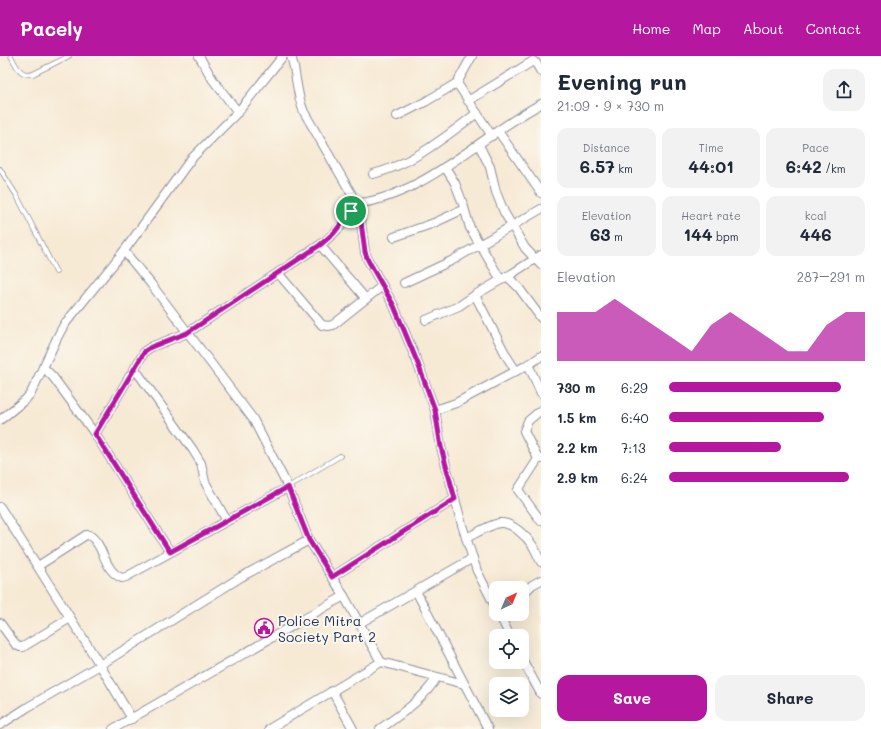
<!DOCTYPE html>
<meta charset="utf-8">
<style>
:root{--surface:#fff;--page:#f2f2f3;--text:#1f2937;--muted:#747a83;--accent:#b5179e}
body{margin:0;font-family:Mali,sans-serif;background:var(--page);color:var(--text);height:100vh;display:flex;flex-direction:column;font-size:15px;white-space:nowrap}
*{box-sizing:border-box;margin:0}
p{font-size:13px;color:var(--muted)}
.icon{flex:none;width:22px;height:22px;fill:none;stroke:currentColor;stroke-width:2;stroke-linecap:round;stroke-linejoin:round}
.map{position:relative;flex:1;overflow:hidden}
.details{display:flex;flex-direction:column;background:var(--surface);width:340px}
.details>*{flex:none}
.needle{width:26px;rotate:44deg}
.buttons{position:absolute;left:489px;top:525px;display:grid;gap:8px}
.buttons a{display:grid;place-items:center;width:40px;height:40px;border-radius:8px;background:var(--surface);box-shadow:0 4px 16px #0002;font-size:20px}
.pin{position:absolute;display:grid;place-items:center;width:34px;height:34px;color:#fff;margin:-17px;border:2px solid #fff;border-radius:50%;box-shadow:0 1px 4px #0007}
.round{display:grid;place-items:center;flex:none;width:42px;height:42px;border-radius:12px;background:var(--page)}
.headline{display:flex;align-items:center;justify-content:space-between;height:68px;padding:0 16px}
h1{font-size:22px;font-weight:700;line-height:30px}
.stats{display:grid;grid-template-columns:repeat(3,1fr);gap:6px;height:68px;padding:4px 16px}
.stats div{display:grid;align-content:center;border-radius:10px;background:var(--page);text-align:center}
.stats b{font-size:17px;font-weight:700}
.stats small{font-size:11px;font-weight:400}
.stats p{font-size:11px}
.chart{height:112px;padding:8px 16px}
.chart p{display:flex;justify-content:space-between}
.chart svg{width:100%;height:72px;margin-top:4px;fill:var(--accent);opacity:.7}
.action{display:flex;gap:8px;margin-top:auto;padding:8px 16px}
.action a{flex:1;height:46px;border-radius:12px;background:var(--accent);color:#fff;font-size:16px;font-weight:700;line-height:46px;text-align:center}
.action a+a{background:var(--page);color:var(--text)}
ul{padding:0 16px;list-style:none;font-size:13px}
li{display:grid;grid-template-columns:64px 48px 1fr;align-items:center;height:30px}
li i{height:10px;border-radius:5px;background:var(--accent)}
header{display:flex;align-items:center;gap:24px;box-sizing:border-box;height:56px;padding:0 20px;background:var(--accent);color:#fff}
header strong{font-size:19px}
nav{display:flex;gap:22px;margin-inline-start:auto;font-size:14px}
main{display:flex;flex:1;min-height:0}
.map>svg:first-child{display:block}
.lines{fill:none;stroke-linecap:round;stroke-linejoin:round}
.lane-casing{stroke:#898c9a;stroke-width:5.5}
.street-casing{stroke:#898c9a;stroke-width:10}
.lane{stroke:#fff;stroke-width:4}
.street{stroke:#fff;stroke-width:8}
.route-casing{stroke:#fff;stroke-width:8}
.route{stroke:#b5179e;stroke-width:5}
.labels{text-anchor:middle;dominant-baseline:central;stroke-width:4;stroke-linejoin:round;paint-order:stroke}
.poi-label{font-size:14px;fill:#1b2f5e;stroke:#fbf7ec;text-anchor:start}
</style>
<header>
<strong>Pacely</strong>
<nav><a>Home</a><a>Map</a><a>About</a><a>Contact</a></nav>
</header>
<main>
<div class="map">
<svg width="541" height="673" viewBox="0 0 541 673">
<rect width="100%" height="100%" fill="#fbf7ec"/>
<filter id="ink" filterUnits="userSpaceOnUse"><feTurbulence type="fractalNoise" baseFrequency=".025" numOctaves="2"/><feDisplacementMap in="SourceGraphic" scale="8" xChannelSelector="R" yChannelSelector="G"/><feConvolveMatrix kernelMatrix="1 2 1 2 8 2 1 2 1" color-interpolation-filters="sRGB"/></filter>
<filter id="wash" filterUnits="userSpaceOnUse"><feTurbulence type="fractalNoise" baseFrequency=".012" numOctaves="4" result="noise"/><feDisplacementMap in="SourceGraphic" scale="16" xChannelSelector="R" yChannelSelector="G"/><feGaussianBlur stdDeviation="0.9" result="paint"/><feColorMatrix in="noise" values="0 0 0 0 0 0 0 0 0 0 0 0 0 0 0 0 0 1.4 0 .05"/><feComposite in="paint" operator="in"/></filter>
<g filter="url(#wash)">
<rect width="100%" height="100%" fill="#f7ead5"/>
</g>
<g filter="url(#ink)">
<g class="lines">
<!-- lane casing -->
<g class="lane-casing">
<g id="lane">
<path d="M11,0C16,10 20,20 33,18L69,0"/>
<path d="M0,113L17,140L56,216"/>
<path d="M288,431L340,400"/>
</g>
</g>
<!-- street casing -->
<g class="street-casing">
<g id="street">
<path d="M199,0L213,24L238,56"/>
<path d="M457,27L492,80"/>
<path d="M468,45L533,5L536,7L541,16"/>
<path d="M397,60L425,46L457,27L472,0"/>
<path d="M498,75L541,137"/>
<path d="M479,89L490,111L496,136L504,156L525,192L541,209"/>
<path d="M445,111L455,127L463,148L470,172L501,224"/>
<path d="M373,118C413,108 445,81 477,57"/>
<path d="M353,148C423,142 481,79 541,48"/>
<path d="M351,155L357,160L361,166L365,196L368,204L394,250L418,308L435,354L441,391L462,469L477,515L496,552"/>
<path d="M394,181L434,167L464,153"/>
<path d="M320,189L366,243"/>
<path d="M124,195L151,228L253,363L288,431L309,484L344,540L381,606L269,673"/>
<path d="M278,217L322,269L328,270L333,269L382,230"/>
<path d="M507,220L519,232L541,262"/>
<path d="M404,227L453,204L541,153"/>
<path d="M475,239L507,301L516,315"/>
<path d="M426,264L459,250L475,239L513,217L541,199"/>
<path d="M528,308L541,337"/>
<path d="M43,311L53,321L95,378L170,496"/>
<path d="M135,313L193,394L201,407L205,426L227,465"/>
<path d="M435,354L456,347L531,307L541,300"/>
<path d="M0,364L26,343L31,337L58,280L64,269L124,195L191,103L238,56L283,0"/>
<path d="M95,378L145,295L151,291L187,277L320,189C335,177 359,158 351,137L304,56C296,38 297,18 291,0"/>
<path d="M538,403L524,375L528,365L541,354"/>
<path d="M541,403H538L518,434L541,465"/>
<path d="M0,451L100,609L132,663"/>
<path d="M466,482C475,478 491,468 500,467C512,466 527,481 533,490C536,495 538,501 541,506"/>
<path d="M38,510L86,479H89C105,489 103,515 122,522L126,521L288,431"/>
<path d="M332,521L455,443"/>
<path d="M416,535L488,673"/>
<path d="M522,539L532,529L541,524"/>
<path d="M499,558L510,580"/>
<path d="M0,567L16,589L20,591H23L70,562"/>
<path d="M360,567L473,502"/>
<path d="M522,603L541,638"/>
<path d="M381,606L464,628"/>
<path d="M332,635L353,673"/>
<path d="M0,669L28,651L100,609L241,521L309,484"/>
<path d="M113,673L344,540"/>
<path d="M380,673C401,658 424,643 437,621"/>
</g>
</g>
<!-- lane -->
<use href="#lane" class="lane"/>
<!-- street -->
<use href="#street" class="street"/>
</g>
</g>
<g class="lines" filter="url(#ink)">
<!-- route casing -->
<g class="route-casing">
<path id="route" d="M351,155L357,160L361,166L365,196L368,204L394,250L418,308L435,354L441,391L455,443L332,521L309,484L288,431L170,496L95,378L145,295L151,291L187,277L320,189L334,177Z"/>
</g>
<!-- route -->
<use href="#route" class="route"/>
</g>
<!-- icons -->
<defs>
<g id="civic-ring" transform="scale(1)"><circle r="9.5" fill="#fbf7ec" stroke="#b5179e" stroke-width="1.5"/><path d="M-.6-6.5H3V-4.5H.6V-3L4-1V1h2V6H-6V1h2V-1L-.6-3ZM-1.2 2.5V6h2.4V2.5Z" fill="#b5179e"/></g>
</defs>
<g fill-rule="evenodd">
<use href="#civic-ring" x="264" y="572"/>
</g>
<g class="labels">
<!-- poi labels -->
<g class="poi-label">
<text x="278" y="564">Police Mitra<tspan x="278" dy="16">Society Part 2</tspan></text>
</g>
</g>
</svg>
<div class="buttons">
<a><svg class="needle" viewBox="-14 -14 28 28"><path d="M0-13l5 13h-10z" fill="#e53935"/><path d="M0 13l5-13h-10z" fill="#747a83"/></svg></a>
<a><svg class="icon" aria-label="locate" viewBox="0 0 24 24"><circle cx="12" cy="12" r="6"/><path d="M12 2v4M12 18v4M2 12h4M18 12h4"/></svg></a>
<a><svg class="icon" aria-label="layers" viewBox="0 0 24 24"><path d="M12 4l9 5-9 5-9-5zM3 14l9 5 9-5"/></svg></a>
</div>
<div class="pin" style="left:351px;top:155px;background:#1e9e55"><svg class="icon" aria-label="arrive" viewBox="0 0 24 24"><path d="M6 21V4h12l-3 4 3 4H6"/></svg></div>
</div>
<section class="details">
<div class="headline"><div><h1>Evening run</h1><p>21:09 · 9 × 730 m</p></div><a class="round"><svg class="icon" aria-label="share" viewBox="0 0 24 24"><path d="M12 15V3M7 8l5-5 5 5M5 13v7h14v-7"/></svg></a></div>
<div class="stats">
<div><p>Distance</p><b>6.57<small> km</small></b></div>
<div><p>Time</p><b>44:01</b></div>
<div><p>Pace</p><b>6:42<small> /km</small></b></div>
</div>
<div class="stats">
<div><p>Elevation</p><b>63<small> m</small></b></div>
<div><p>Heart rate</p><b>144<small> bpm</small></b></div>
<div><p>kcal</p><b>446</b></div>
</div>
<div class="chart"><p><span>Elevation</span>287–291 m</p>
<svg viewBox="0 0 160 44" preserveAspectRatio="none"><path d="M0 44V14L10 14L20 14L30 6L40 14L50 22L60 30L70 38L80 22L90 14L100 22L110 30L120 38L130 38L140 22L150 14L160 14V44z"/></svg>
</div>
<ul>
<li><b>730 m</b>6:29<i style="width:88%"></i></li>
<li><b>1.5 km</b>6:40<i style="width:79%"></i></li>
<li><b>2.2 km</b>7:13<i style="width:57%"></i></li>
<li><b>2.9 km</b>6:24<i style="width:92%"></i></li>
</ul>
<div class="action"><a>Save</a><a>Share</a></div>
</section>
</main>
